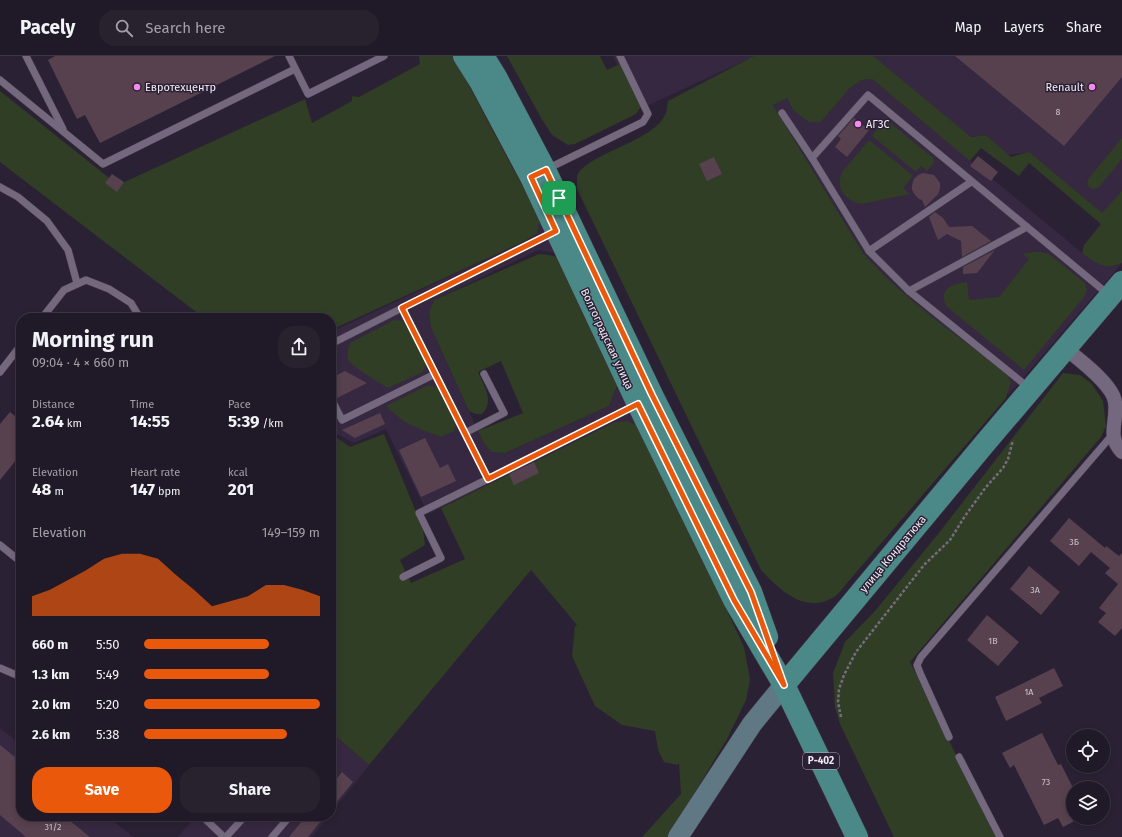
<!DOCTYPE html>
<meta charset="utf-8">
<style>
:root{--surface:#201927;--page:#28222f;--text:#f1f3f6;--muted:#a2a0a7;--line:#3d3844;--accent:#ea580c}
body{margin:0;font-family:"Fira Sans",sans-serif;background:var(--page);color:var(--text);height:100vh;display:flex;flex-direction:column;font-size:15px;white-space:nowrap}
*{box-sizing:border-box;margin:0}
p{font-size:13px;color:var(--muted)}
.icon{flex:none;width:22px;height:22px;fill:none;stroke:currentColor;stroke-width:2;stroke-linecap:round;stroke-linejoin:round}
.map{position:relative;flex:1;overflow:hidden}
.details{position:absolute;left:16px;top:257px;width:320px;height:508px;display:flex;flex-direction:column;background:var(--surface);border-radius:16px;box-shadow:0 2px 6px #0003,0 0 0 1px var(--line)}
.details>*{flex:none}
.buttons{position:absolute;left:1066px;top:673px;display:grid;gap:8px}
.buttons a{display:grid;place-items:center;width:44px;height:44px;border-radius:50%;background:var(--surface);box-shadow:0 2px 6px #0003,0 0 0 1px var(--line);font-size:20px}
.pin{position:absolute;display:grid;place-items:center;width:34px;height:34px;color:#fff;margin:-17px;border-radius:8px;box-shadow:0 2px 6px #0006}
.round{display:grid;place-items:center;flex:none;width:42px;height:42px;border-radius:16px;background:var(--page)}
.headline{display:flex;align-items:center;justify-content:space-between;height:68px;padding:0 16px}
h1{font-size:22px;font-weight:700;line-height:30px}
.metrics{display:grid;grid-template-columns:repeat(3,1fr);gap:6px;height:68px;padding:4px 16px}
.metrics div{display:grid;align-content:center}
.metrics b{font-size:17px;font-weight:700}
.metrics small{font-size:11px;font-weight:400}
.metrics p{font-size:11px}
.chart{height:112px;padding:8px 16px}
.chart p{display:flex;justify-content:space-between}
.chart svg{width:100%;height:72px;margin-top:4px;fill:var(--accent);opacity:.7}
.button{display:flex;gap:8px;margin-top:auto;padding:8px 16px}
.button a{flex:1;height:46px;border-radius:16px;background:var(--accent);color:#fff;font-size:16px;font-weight:700;line-height:46px;text-align:center}
.button a+a{background:var(--page);color:var(--text)}
ul{padding:0 16px;list-style:none;font-size:13px}
li{display:grid;grid-template-columns:64px 48px 1fr;align-items:center;height:30px}
li i{height:10px;border-radius:5px;background:var(--accent)}
header{display:flex;align-items:center;gap:24px;box-sizing:border-box;height:56px;padding:0 20px;background:var(--surface);border-bottom:1px solid var(--line)}
header strong{font-size:19px}
nav{display:flex;gap:22px;margin-inline-start:auto;font-size:14px}
.search{width:280px;height:36px;background:var(--page);display:flex;align-items:center;gap:10px;box-sizing:border-box;padding:0 14px;border-radius:16px;color:var(--muted);font-size:15px}
.map>svg:first-child{display:block}
.built{fill:#362841}
.green{fill:#2f3e24}
.building{fill:#58414f}
.lines{fill:none;stroke-linecap:round;stroke-linejoin:round}
.lane-casing{stroke:#453b4b;stroke-width:8}
.street-casing{stroke:#453b4b;stroke-width:15}
.secondary-casing{stroke:#453b4b;stroke-width:21}
.primary-casing{stroke:#453b4b;stroke-width:23}
.path{stroke:#756c7d;stroke-width:2.5;stroke-dasharray:3 2;stroke-linecap:butt}
.lane{stroke:#74687e;stroke-width:7}
.street{stroke:#74687e;stroke-width:14}
.secondary{stroke:#5f7883;stroke-width:20}
.primary{stroke:#4b8988;stroke-width:22}
.route-casing{stroke:#fff;stroke-width:8}
.route{stroke:#ea580c;stroke-width:5}
.poi-dot{fill:#f589ef;stroke:#2b2134;stroke-width:1.5}
.labels{text-anchor:middle;dominant-baseline:central;stroke-width:3;stroke-linejoin:round;paint-order:stroke}
.number-label{font-size:9px;fill:#cbc0cd}
.shield{fill:#2b2134;stroke:#b6aebc;stroke-width:1}
.shield-label{font-size:10px;font-weight:bold;fill:#f1eaf7}
.poi-label{font-size:11px;fill:#f1eaf7;stroke:#2b2134;text-anchor:start}
.street-label{font-size:11px;fill:#f1eaf7;stroke:#2b2134}
</style>
<header>
<strong>Pacely</strong>
<div class="search"><svg class="icon" aria-label="search" viewBox="0 0 24 24"><circle cx="10" cy="10" r="6"/><path d="M15 15l6 6"/></svg>Search here</div>
<nav><a>Map</a><a>Layers</a><a>Share</a></nav>
</header>
<div class="map">
<svg width="1122" height="781" viewBox="0 0 1122 781">
<rect width="100%" height="100%" fill="#2b2134"/>
<!-- built -->
<g class="built">
<path d="M613,0H755L640,53Z"/>
<path d="M870,0H1122V139L1102,162L1025,97L1007,99L986,79L970,81Z"/>
<path d="M872,23L1082,197L1115,210L1122,207L1006,342L1009,338L877,213L863,197L773,49L787,42L793,54L821,66L850,32L862,24Z"/>
<path d="M540,163L556,197L539,194L434,244L429,256L431,272L483,386L491,396L506,397L609,350L620,325L642,372L613,367L428,458L386,373L354,387L337,378L331,380V276L525,185L532,181Z"/>
<path d="M0,672L21,689V760H107L133,781H0Z"/>
<path d="M331,676L369,709L331,757Z"/>
<path d="M196,760H329L312,781H178Z"/>
</g>
<!-- green -->
<g class="green">
<path d="M419,0H453L540,163L537,177L525,185L331,274V262H204L0,106V35L118,129L305,43L312,67L352,45V40L359,41L420,8Z"/>
<path d="M507,0H600L607,14L620,8L642,49L636,58L575,88L568,89L552,79L541,62Z"/>
<path d="M754,0H873L971,81L986,79L1011,101L1029,96L1102,157L1122,135V207C1105,215 1096,207 1082,197L1084,189L1101,168L1029,107L1019,120L981,92L970,105L872,23L862,24L850,32L821,66H809L793,54L787,42L773,49L863,197C904,244 957,279 1006,317L1011,326L1006,342L847,527C843,532 839,538 834,541C806,559 779,534 761,514L577,133C577,129 577,124 577,121C583,98 654,87 666,57C667,54 667,49 668,45Z"/>
<path d="M885,66H889L932,101L934,104L933,108L927,115L921,110L916,116L872,80L881,68Z"/>
<path d="M1122,82V103L1099,131L1094,133L1090,132L1087,127L1089,122Z"/>
<path d="M869,84L913,120L903,132L910,138L861,148C847,145 836,134 841,119C844,112 863,92 869,84Z"/>
<path d="M1032,196H1041L1049,198L1085,227L1087,234L1084,241L1024,314L946,250C938,232 953,228 967,226L969,244L999,241L1029,203L1023,198Z"/>
<path d="M539,198L549,199L557,201L618,328L609,350L505,397L491,396L483,386L478,375L523,357L501,305L478,316C484,330 495,345 482,358H476L469,355L431,272L429,256L434,244Z"/>
<path d="M394,264L405,265L425,306V311L423,316L388,332C381,328 353,311 349,305C346,299 349,292 350,287Z"/>
<path d="M1063,317L1080,319L1091,327L1103,345L1106,370L1101,381L910,606L997,781H894L840,668L835,651L833,617L845,586L875,555L938,478Z"/>
<path d="M428,329L440,332L456,368L454,375L441,381L422,374L403,365L386,350Z"/>
<path d="M627,365L642,372L744,591L750,624L746,644L727,683L668,781H642L681,738L679,707L677,709L664,706L658,694L655,675L622,669L595,650L572,600L575,570L577,569L531,514L369,709L331,676V384L337,382L350,391L384,378L423,473L425,489L400,504L411,527L465,503L441,452L613,367Z"/>
</g>
<!-- building -->
<g class="building">
<path d="M55,0H275L100,87L85,59L77,63L48,4Z"/>
<path d="M955,0H1122V21L1064,90Z"/>
<path d="M854,62L869,74L847,101L835,91L841,83L838,80Z"/>
<path d="M978,100L998,116L991,125L970,110Z"/>
<path d="M714,101L722,118L707,125L699,108Z"/>
<path d="M923,117L934,119L940,127V133L938,138L925,151L922,144L919,143L915,139L912,134V129L914,123L918,119Z"/>
<path d="M112,118L124,126L117,136L105,127Z"/>
<path d="M935,156L943,162L949,171L972,170L991,185L962,201L961,185L947,178L938,184L929,161Z"/>
<path d="M995,194L977,217L963,218V211Z"/>
<path d="M345,315L367,327L337,342L334,338L331,337V322Z"/>
<path d="M10,356L21,365V398L0,424V368Z"/>
<path d="M380,357L385,368L355,382L342,374Z"/>
<path d="M425,382L440,412L448,408L456,425L421,441L399,394Z"/>
<path d="M534,406L539,417L514,429L509,418Z"/>
<path d="M1069,462L1105,492L1106,490L1119,500L1122,497V572L1115,580L1098,566L1106,557L1099,552L1118,528L1105,517L1110,512L1091,496L1079,510L1050,485Z"/>
<path d="M1029,510L1060,536L1041,559L1010,533Z"/>
<path d="M987,559L1019,586L998,610L967,584Z"/>
<path d="M1054,612L1063,630L1039,642L1042,647L1006,665L995,641Z"/>
<path d="M1042,677L1058,709L1061,708L1073,732V766L1063,771L1058,762L1044,769L1014,709L1010,712L1002,697Z"/>
<path d="M0,689L21,706V760H64L90,781H26L0,759Z"/>
<path d="M342,716L353,726L331,753V730Z"/>
<path d="M306,760H325L308,781H289Z"/>
</g>
<g class="lines">
<!-- lane casing -->
<g class="lane-casing">
<g id="lane">
<path d="M26,0L63,73"/>
<path d="M289,0L308,38L384,0"/>
<path d="M0,24L103,108L295,13"/>
<path d="M782,57L812,102L869,195L909,235L1029,332"/>
<path d="M812,102L868,39L1109,239"/>
<path d="M547,113L643,66L648,58L620,0"/>
<path d="M0,131L18,141L47,165L68,194L77,227"/>
<path d="M554,176L402,252L488,423L636,349"/>
<path d="M869,195L971,126"/>
<path d="M909,235L1027,171"/>
<path d="M42,262L64,234L86,224L109,233L131,247L140,262"/>
<path d="M331,288L402,252"/>
<path d="M0,316L21,289"/>
<path d="M331,342L342,364L435,318"/>
<path d="M465,377L504,357L484,318"/>
<path d="M0,489L21,506"/>
<path d="M403,521L441,502L419,457L488,423"/>
<path d="M0,612L21,621"/>
<path d="M949,681L920,617L917,609L921,601L1113,378"/>
<path d="M959,701L1000,781"/>
<path d="M202,760L224,781"/>
<path d="M226,781L245,760"/>
<path d="M272,781L290,760"/>
</g>
</g>
<!-- street casing -->
<g class="street-casing">
<path id="street" d="M1066,293C1080,304 1113,329 1115,346C1118,366 1106,379 1122,396"/>
</g>
<!-- secondary casing -->
<g class="secondary-casing">
<path id="secondary" d="M678,781L752,668L784,629"/>
</g>
<!-- primary casing -->
<g class="primary-casing">
<g id="primary">
<path d="M464,0L481,27L531,121L638,348L734,544L784,629L857,781"/>
<path d="M483,0L496,21L545,114L652,339L751,536L767,581"/>
<path d="M784,629L986,386L1122,226"/>
</g>
</g>
<!-- path -->
<path class="path" d="M841,661L838,646L839,633L844,619L856,596L924,509L950,484L965,460L986,431L1003,412L1008,403L1013,384"/>
<!-- lane -->
<use href="#lane" class="lane"/>
<!-- street -->
<use href="#street" class="street"/>
<!-- secondary -->
<use href="#secondary" class="secondary"/>
<!-- primary -->
<use href="#primary" class="primary"/>
</g>
<g class="lines">
<!-- route casing -->
<g class="route-casing">
<path id="route" d="M546,114L652,339L751,536L784,629L734,544L638,348L488,423L402,252L556,175L531,121Z"/>
</g>
<!-- route -->
<use href="#route" class="route"/>
</g>
<!-- markers -->
<g class="poi-dot">
<circle cx="137" cy="31" r="4"/>
<circle cx="1092" cy="31" r="4"/>
<circle cx="858" cy="68" r="4"/>
</g>
<g class="labels">
<!-- number labels -->
<g class="number-label">
<text x="1058" y="56">8</text>
<text x="1074" y="486">3Б</text>
<text x="1035" y="534">3А</text>
<text x="993" y="585">1В</text>
<text x="1029" y="636">1А</text>
<text x="1046" y="726">73</text>
<text x="53" y="771">31/2</text>
</g>
<!-- shield labels -->
<rect class="shield" x="803" y="697" width="36" height="16" rx="3"/>
<g class="shield-label">
<text x="821" y="705">Р-402</text>
</g>
<!-- poi labels -->
<g class="poi-label">
<text x="145" y="31">Евротехцентр</text>
<text x="1084" y="31" text-anchor="end">Renault</text>
<text x="866" y="68">АГЗС</text>
</g>
<!-- street labels -->
<g class="street-label">
<text transform="translate(607 283) rotate(65)">Волгоградская улица</text>
<text transform="translate(893 498) rotate(-50)">улица Кондратюка</text>
</g>
</g>
</svg>
<div class="buttons">
<a><svg class="icon" aria-label="locate" viewBox="0 0 24 24"><circle cx="12" cy="12" r="6"/><path d="M12 2v4M12 18v4M2 12h4M18 12h4"/></svg></a>
<a><svg class="icon" aria-label="layers" viewBox="0 0 24 24"><path d="M12 4l9 5-9 5-9-5zM3 14l9 5 9-5"/></svg></a>
</div>
<div class="pin" style="left:559px;top:142px;background:#1e9e55"><svg class="icon" aria-label="arrive" viewBox="0 0 24 24"><path d="M6 21V4h12l-3 4 3 4H6"/></svg></div>
<section class="details">
<div class="headline"><div><h1>Morning run</h1><p>09:04 · 4 × 660 m</p></div><a class="round"><svg class="icon" aria-label="share" viewBox="0 0 24 24"><path d="M12 15V3M7 8l5-5 5 5M5 13v7h14v-7"/></svg></a></div>
<div class="metrics">
<div><p>Distance</p><b>2.64<small> km</small></b></div>
<div><p>Time</p><b>14:55</b></div>
<div><p>Pace</p><b>5:39<small> /km</small></b></div>
</div>
<div class="metrics">
<div><p>Elevation</p><b>48<small> m</small></b></div>
<div><p>Heart rate</p><b>147<small> bpm</small></b></div>
<div><p>kcal</p><b>201</b></div>
</div>
<div class="chart"><p><span>Elevation</span>149–159 m</p>
<svg viewBox="0 0 160 44" preserveAspectRatio="none"><path d="M0 44V32L10 28L20 22L30 16L40 9L50 6L60 6L70 9L80 19L90 28L100 38L110 35L120 32L130 25L140 25L150 28L160 32V44z"/></svg>
</div>
<ul>
<li><b>660 m</b>5:50<i style="width:71%"></i></li>
<li><b>1.3 km</b>5:49<i style="width:71%"></i></li>
<li><b>2.0 km</b>5:20<i style="width:100%"></i></li>
<li><b>2.6 km</b>5:38<i style="width:81%"></i></li>
</ul>
<div class="button"><a>Save</a><a>Share</a></div>
</section>
</div>
